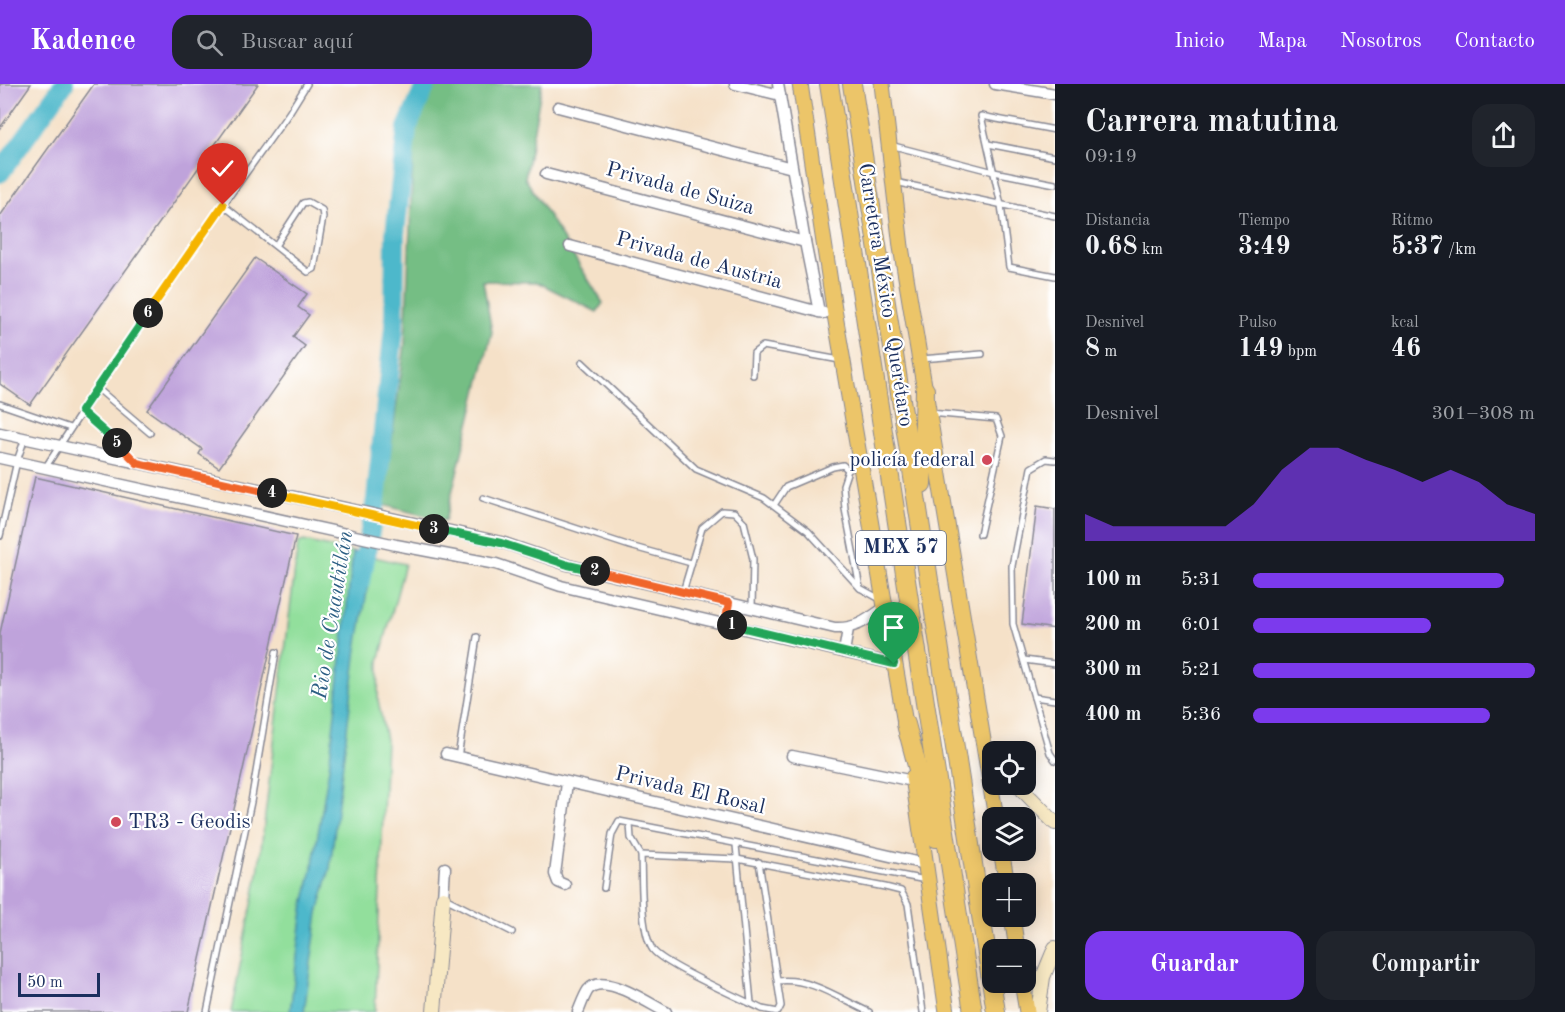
<!DOCTYPE html>
<html lang="es">
<meta charset="utf-8">
<style>
:root{--surface:#171b24;--page:#20242c;--text:#f1f3f6;--muted:#9ea1a6;--accent:#7c3aed}
body{margin:0;font-family:"Old Standard TT",serif;background:var(--page);color:var(--text);height:100vh;display:flex;flex-direction:column;font-size:22px;white-space:nowrap}
*{box-sizing:border-box;margin:0}
p{font-size:20px;color:var(--muted)}
.icon{flex:none;width:33px;height:33px;fill:none;stroke:currentColor;stroke-width:2;stroke-linecap:round;stroke-linejoin:round}
.map{position:relative;flex:1;overflow:hidden}
.details{display:flex;flex-direction:column;background:var(--surface);width:510px}
.details>*{flex:none}
.tools{position:absolute;left:982px;top:657px;display:grid;gap:12px}
.tools a{display:grid;place-items:center;width:54px;height:54px;border-radius:12px;background:var(--surface);box-shadow:0 3px 15px #0003;font-size:30px}
.scale{position:absolute;left:18px;bottom:15px;width:82px;box-sizing:border-box;padding-left:6px;border:3px solid #1b2f5e;border-top:0;font-size:16px;line-height:21px;white-space:nowrap;color:#1b2f5e;-webkit-text-stroke:4px #fff;paint-order:stroke}
.pin{position:absolute;display:grid;place-items:center;width:51px;height:51px;color:#fff;margin:-62px -26px;border-radius:50% 50% 50% 0;rotate:-45deg;box-shadow:0 0 6px #0007}
.pin .icon{rotate:45deg}
.km{position:absolute;width:30px;height:30px;margin:-15px;border-radius:50%;background:#222;color:#fff;font-size:16px;line-height:30px;text-align:center}
.round{display:grid;place-items:center;flex:none;width:63px;height:63px;border-radius:18px;background:var(--page)}
.head{display:flex;align-items:center;justify-content:space-between;height:102px;padding:0 30px}
h1{font-size:33px;font-weight:800;line-height:45px}
.figures{display:grid;grid-template-columns:repeat(3,1fr);gap:9px;height:102px;padding:6px 30px}
.figures div{display:grid;align-content:center}
.figures b{font-size:26px;font-weight:800}
.figures small{font-size:16px;font-weight:400}
.figures p{font-size:16px}
.chart{height:168px;padding:12px 30px}
.chart p{display:flex;justify-content:space-between}
.chart svg{width:100%;height:108px;margin-top:6px;fill:var(--accent);opacity:.7}
.cta{display:flex;gap:12px;margin-top:auto;padding:12px 30px}
.cta a{flex:1;height:69px;border-radius:18px;background:var(--accent);color:#fff;font-size:24px;font-weight:800;line-height:69px;text-align:center}
.cta a+a{background:var(--page);color:var(--text)}
ul{padding:0 30px;list-style:none;font-size:20px}
li{display:grid;grid-template-columns:96px 72px 1fr;align-items:center;height:45px}
li i{height:15px;border-radius:8px;background:var(--accent)}
header{display:flex;align-items:center;gap:36px;box-sizing:border-box;height:84px;padding:0 30px;background:var(--accent);color:#fff}
header strong{font-size:28px}
nav{display:flex;gap:33px;margin-inline-start:auto;font-size:21px}
.search{width:420px;height:54px;background:var(--page);display:flex;align-items:center;gap:15px;box-sizing:border-box;padding:0 21px;border-radius:18px;color:var(--muted);font-size:22px}
main{display:flex;flex:1;min-height:0}
.map>svg:first-child{display:block}
.green{fill:#92df9c;stroke:#56877d;stroke-width:1.5}
.forest{fill:#75be84;stroke:#487671;stroke-width:1.5}
.water{fill:#4eb8cb;stroke:#347494;stroke-width:1.5}
.lines{fill:none;stroke-linecap:round;stroke-linejoin:round}
.river{stroke:#4eb8cb;stroke-width:20}
.building{fill:#bfa3db}
.lane-casing{stroke:#888893;stroke-width:8}
.street-casing{stroke:#888893;stroke-width:13}
.secondary-casing{stroke:#888893;stroke-width:16}
.primary-casing{stroke:#888893;stroke-width:17}
.highway-casing{stroke:#888893;stroke-width:20}
.lane{stroke:#fff;stroke-width:5}
.street{stroke:#fff;stroke-width:10}
.secondary{stroke:#f7e8c3;stroke-width:14}
.primary{stroke:#ecc569;stroke-width:15}
.highway{stroke:#ecc569;stroke-width:18}
.split-1-casing{stroke:#fff;stroke-width:12}
.split-2-casing{stroke:#fff;stroke-width:12}
.split-3-casing{stroke:#fff;stroke-width:12}
.split-4-casing{stroke:#fff;stroke-width:12}
.split-5-casing{stroke:#fff;stroke-width:12}
.split-6-casing{stroke:#fff;stroke-width:12}
.split-7-casing{stroke:#fff;stroke-width:12}
.split-1{stroke:#22a559;stroke-width:8}
.split-2{stroke:#f0652b;stroke-width:8}
.split-3{stroke:#22a559;stroke-width:8}
.split-4{stroke:#f5b400;stroke-width:8}
.split-5{stroke:#f0652b;stroke-width:8}
.split-6{stroke:#22a559;stroke-width:8}
.split-7{stroke:#f5b400;stroke-width:8}
.poi-dot{fill:#d1495b;stroke:#fff;stroke-width:2}
.labels{text-anchor:middle;dominant-baseline:central;stroke-width:4.5;stroke-linejoin:round;paint-order:stroke}
.shield{fill:#fff;stroke:#5f6d8e;stroke-width:1.5}
.shield-label{font-size:20px;font-weight:bold;fill:#1b2f5e}
.street-label{font-size:21px;fill:#1b2f5e;stroke:#fff}
.poi-label{font-size:21px;fill:#1b2f5e;stroke:#fff;text-anchor:end}
.water-label{font-size:22px;font-style:italic;fill:#2d5f84;stroke:#fff}
</style>
<header>
<strong>Kadence</strong>
<div class="search"><svg class="icon" aria-label="search" viewBox="0 0 24 24"><circle cx="10" cy="10" r="6"/><path d="M15 15l6 6"/></svg>Buscar aquí</div>
<nav><a>Inicio</a><a>Mapa</a><a>Nosotros</a><a>Contacto</a></nav>
</header>
<main>
<div class="map">
<svg width="1055" height="928" viewBox="0 0 1055 928">
<rect width="100%" height="100%" fill="#fff"/>
<filter id="ink" filterUnits="userSpaceOnUse"><feTurbulence type="fractalNoise" baseFrequency=".0167" numOctaves="2"/><feDisplacementMap in="SourceGraphic" scale="12" xChannelSelector="R" yChannelSelector="G"/><feConvolveMatrix kernelMatrix="1 2 1 2 8 2 1 2 1" color-interpolation-filters="sRGB"/></filter>
<filter id="wash" filterUnits="userSpaceOnUse"><feTurbulence type="fractalNoise" baseFrequency=".008" numOctaves="4" result="noise"/><feDisplacementMap in="SourceGraphic" scale="24" xChannelSelector="R" yChannelSelector="G"/><feGaussianBlur stdDeviation="1.35" result="paint"/><feColorMatrix in="noise" values="0 0 0 0 0 0 0 0 0 0 0 0 0 0 0 0 0 1.4 0 .05"/><feComposite in="paint" operator="in"/></filter>
<g filter="url(#wash)">
<rect width="100%" height="100%" fill="#f5e1c8"/>
<!-- green -->
<path class="green" d="M304,457L405,480L379,577L378,616L386,656L375,928H231L258,790L298,459Z"/>
<!-- forest -->
<path class="forest" d="M436,0H542L525,94L603,219L597,228L537,198L483,197L492,248L445,437L383,421L405,260L414,49Z"/>
<!-- water -->
<path class="water" d="M353,468L373,473L357,564L330,784L318,829L304,928H290L303,826L313,780L329,684Z"/>
<g class="lines">
<!-- river -->
<g class="river">
<path d="M0,89L64,0"/>
<path d="M361,496L376,415L394,243L395,150L407,44L426,0"/>
</g>
</g>
<g id="blocks">
<!-- building -->
<g class="building">
<path d="M0,0H31L0,44Z"/>
<path d="M94,0H258L30,321L0,300V132Z"/>
<path d="M255,174L307,210L298,223L309,231L293,253L305,262L219,384L199,370L202,365L147,326Z"/>
<path d="M35,393L296,452L188,928H0V549Z"/>
<path d="M1037,422L1055,425V545L1022,540Z"/>
</g>
</g>
</g>
<g filter="url(#ink)">
<use href="#blocks" fill-opacity="0" stroke="#888893" stroke-width="1.5"/>
<g class="lines">
<!-- lane casing -->
<g class="lane-casing">
<g id="lane">
<path d="M1055,46L981,32L1001,121L1009,183L1055,192"/>
<path d="M988,60L1055,73"/>
<path d="M890,61L994,88L1055,100"/>
<path d="M895,98L1055,132"/>
<path d="M223,121L308,188L314,185L323,133L322,126L308,118L303,119L275,162"/>
<path d="M921,275L982,270"/>
<path d="M582,278L696,385L764,414L808,447L860,504"/>
<path d="M753,291L754,269L763,262L840,276"/>
<path d="M97,304L150,349"/>
<path d="M0,320L70,344"/>
<path d="M81,327L133,375"/>
<path d="M930,329L996,335L1002,352L980,450"/>
<path d="M1055,376L1046,375L1031,384L1012,482L1013,540L1050,669L1055,676"/>
<path d="M858,380L848,386L843,401L845,425L860,504L880,515"/>
<path d="M45,384L106,291L223,121L289,29L307,0"/>
<path d="M483,414L630,462L691,479"/>
<path d="M774,421L786,403L833,383L843,381L848,386"/>
<path d="M0,452L17,377L25,354"/>
<path d="M683,508L702,444L722,427L734,428L744,438L753,475L752,524"/>
<path d="M1024,576L1055,580"/>
<path d="M1034,613L1055,616"/>
<path d="M458,673L477,553"/>
<path d="M630,740L631,754L641,771"/>
<path d="M736,761L751,919"/>
<path d="M759,778L781,922L778,928L762,925C742,915 664,881 653,866C640,848 642,794 641,771L737,775L885,803L901,807L908,820L923,928"/>
<path d="M604,804L612,750L619,737L926,796"/>
<path d="M445,814L512,848"/>
<path d="M778,897C810,893 840,915 869,928"/>
<path d="M207,928L251,718L276,568"/>
</g>
</g>
<!-- street casing -->
<g class="street-casing">
<g id="street">
<path d="M735,0L780,11"/>
<path d="M778,0L805,158L819,228L824,229"/>
<path d="M995,0L1055,10"/>
<path d="M558,23L792,84"/>
<path d="M546,90L805,158"/>
<path d="M570,162L819,228"/>
<path d="M0,349L501,458L568,481L835,544C856,545 867,536 884,524"/>
<path d="M0,374L396,461L496,480L561,502L894,580"/>
<path d="M844,568L848,545"/>
<path d="M446,670L925,780"/>
<path d="M792,672L913,697"/>
<path d="M565,801L558,798L555,790L567,699"/>
<path d="M443,814L445,784"/>
<path d="M578,928C581,921 584,912 588,906C603,887 649,920 666,928"/>
</g>
</g>
<!-- secondary casing -->
<g class="secondary-casing">
<g id="secondary">
<path d="M1017,700L1055,739"/>
<path d="M434,928L443,814"/>
<path d="M1038,928L1043,893L1055,864"/>
</g>
</g>
<!-- primary casing -->
<g class="primary-casing">
<g id="primary">
<path d="M800,0L835,231L907,651"/>
<path d="M882,0L901,163L996,734"/>
<path d="M913,693L947,928"/>
<path d="M1001,766L1007,800"/>
<path d="M1012,832L1017,866"/>
<path d="M1022,898L1027,928"/>
</g>
</g>
<!-- highway casing -->
<g class="highway-casing">
<g id="highway">
<path d="M829,0L973,928"/>
<path d="M852,0L996,928"/>
<path d="M922,400L925,306"/>
<path d="M906,640L936,754"/>
</g>
</g>
<!-- lane -->
<use href="#lane" class="lane"/>
<!-- street -->
<use href="#street" class="street"/>
<!-- secondary -->
<use href="#secondary" class="secondary"/>
<!-- primary -->
<use href="#primary" class="primary"/>
<!-- highway -->
<use href="#highway" class="highway"/>
</g>
</g>
<g class="lines" filter="url(#ink)">
<!-- split-1 casing -->
<g class="split-1-casing">
<path id="split-1" d="M732,541L894,580"/>
</g>
<!-- split-2 casing -->
<g class="split-2-casing">
<path id="split-2" d="M595,487L729,519L725,539L732,541"/>
</g>
<!-- split-3 casing -->
<g class="split-3-casing">
<path id="split-3" d="M434,445L501,459L568,481L595,487"/>
</g>
<!-- split-4 casing -->
<g class="split-4-casing">
<path id="split-4" d="M272,409L434,445"/>
</g>
<!-- split-5 casing -->
<g class="split-5-casing">
<path id="split-5" d="M117,359L137,379L272,409"/>
</g>
<!-- split-6 casing -->
<g class="split-6-casing">
<path id="split-6" d="M117,359L81,327L148,229"/>
</g>
<!-- split-7 casing -->
<g class="split-7-casing">
<path id="split-7" d="M148,229L223,121"/>
</g>
<!-- split-1 -->
<use href="#split-1" class="split-1"/>
<!-- split-2 -->
<use href="#split-2" class="split-2"/>
<!-- split-3 -->
<use href="#split-3" class="split-3"/>
<!-- split-4 -->
<use href="#split-4" class="split-4"/>
<!-- split-5 -->
<use href="#split-5" class="split-5"/>
<!-- split-6 -->
<use href="#split-6" class="split-6"/>
<!-- split-7 -->
<use href="#split-7" class="split-7"/>
</g>
<!-- markers -->
<g class="poi-dot">
<circle cx="987" cy="376" r="6"/>
<circle cx="116" cy="738" r="6"/>
</g>
<g class="labels">
<!-- shield labels -->
<rect class="shield" x="856" y="447" width="90" height="34" rx="4.5"/>
<g class="shield-label">
<text x="901" y="464">MEX 57</text>
</g>
<!-- street labels -->
<g class="street-label">
<text transform="translate(680 105) rotate(15)">Privada de Suiza</text>
<text transform="translate(699 177) rotate(15)">Privada de Austria</text>
<text transform="translate(885 211) rotate(81)">Carretera México - Querétaro</text>
<text transform="translate(690 707) rotate(13)">Privada El Rosal</text>
</g>
<!-- poi labels -->
<g class="poi-label">
<text x="975" y="376">policía federal</text>
<text x="128" y="738" text-anchor="start">TR3 - Geodis</text>
</g>
<!-- water labels -->
<g class="water-label">
<text transform="translate(333 531) rotate(-81)">Rio de Cuautitlán</text>
</g>
</g>
</svg>
<div class="tools">
<a><svg class="icon" aria-label="locate" viewBox="0 0 24 24"><circle cx="12" cy="12" r="6"/><path d="M12 2v4M12 18v4M2 12h4M18 12h4"/></svg></a>
<a><svg class="icon" aria-label="layers" viewBox="0 0 24 24"><path d="M12 4l9 5-9 5-9-5zM3 14l9 5 9-5"/></svg></a>
<a>+</a>
<a>−</a>
</div>
<div class="scale">50 m</div>
<div class="pin" style="left:894px;top:580px;background:#1e9e55"><svg class="icon" aria-label="arrive" viewBox="0 0 24 24"><path d="M6 21V4h12l-3 4 3 4H6"/></svg></div>
<div class="pin" style="left:223px;top:121px;background:#d93025"><svg class="icon" aria-label="check" viewBox="0 0 24 24"><path d="M5 12l5 5 9-10"/></svg></div>
<b class="km" style="left:732px;top:541px">1</b>
<b class="km" style="left:595px;top:487px">2</b>
<b class="km" style="left:434px;top:445px">3</b>
<b class="km" style="left:272px;top:409px">4</b>
<b class="km" style="left:117px;top:359px">5</b>
<b class="km" style="left:148px;top:229px">6</b>
</div>
<section class="details">
<div class="head"><div><h1>Carrera matutina</h1><p>09:19</p></div><a class="round"><svg class="icon" aria-label="share" viewBox="0 0 24 24"><path d="M12 15V3M7 8l5-5 5 5M5 13v7h14v-7"/></svg></a></div>
<div class="figures">
<div><p>Distancia</p><b>0.68<small> km</small></b></div>
<div><p>Tiempo</p><b>3:49</b></div>
<div><p>Ritmo</p><b>5:37<small> /km</small></b></div>
</div>
<div class="figures">
<div><p>Desnivel</p><b>8<small> m</small></b></div>
<div><p>Pulso</p><b>149<small> bpm</small></b></div>
<div><p>kcal</p><b>46</b></div>
</div>
<div class="chart"><p><span>Desnivel</span>301–308 m</p>
<svg viewBox="0 0 160 44" preserveAspectRatio="none"><path d="M0 44V33L10 38L20 38L30 38L40 38L50 38L60 29L70 15L80 6L90 6L100 11L110 15L120 20L130 15L140 20L150 29L160 33V44z"/></svg>
</div>
<ul>
<li><b>100 m</b>5:31<i style="width:89%"></i></li>
<li><b>200 m</b>6:01<i style="width:63%"></i></li>
<li><b>300 m</b>5:21<i style="width:100%"></i></li>
<li><b>400 m</b>5:36<i style="width:84%"></i></li>
</ul>
<div class="cta"><a>Guardar</a><a>Compartir</a></div>
</section>
</main>
